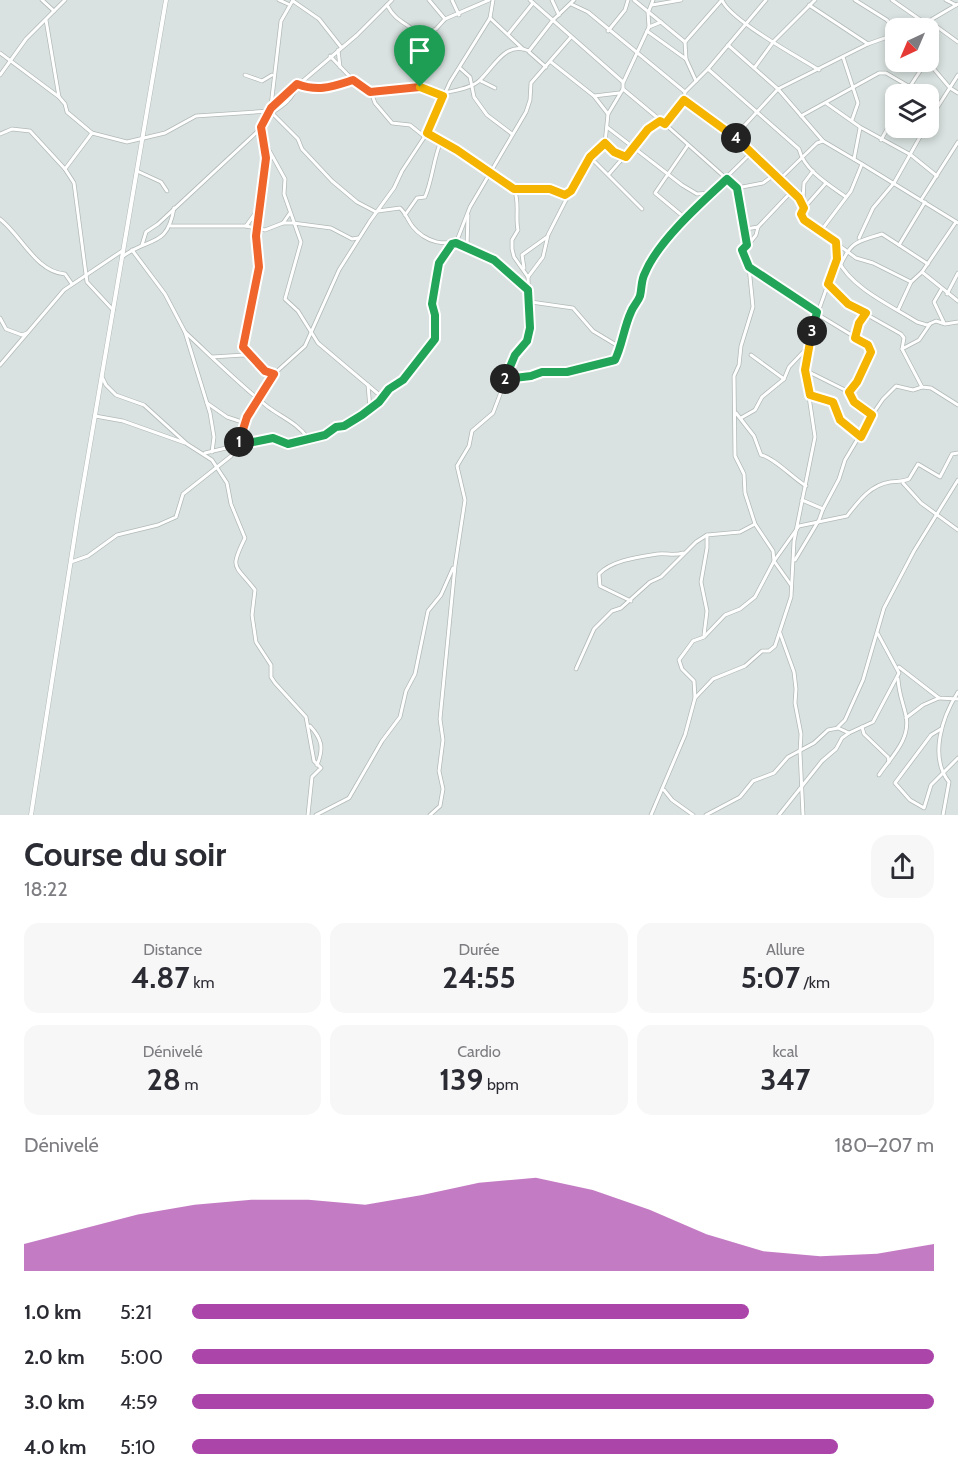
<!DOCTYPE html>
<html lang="fr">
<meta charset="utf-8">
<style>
:root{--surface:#fff;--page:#f7f7f7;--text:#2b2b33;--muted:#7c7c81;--accent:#ab45aa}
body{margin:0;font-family:Cabin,sans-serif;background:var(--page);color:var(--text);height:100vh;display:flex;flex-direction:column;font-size:22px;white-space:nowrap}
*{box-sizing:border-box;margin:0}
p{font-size:20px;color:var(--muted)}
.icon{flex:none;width:33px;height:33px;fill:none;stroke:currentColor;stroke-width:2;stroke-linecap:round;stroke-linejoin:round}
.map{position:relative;height:815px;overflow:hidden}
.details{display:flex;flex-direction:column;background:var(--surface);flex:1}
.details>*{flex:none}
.needle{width:39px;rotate:224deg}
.controls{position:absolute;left:885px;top:18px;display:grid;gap:12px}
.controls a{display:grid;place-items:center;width:54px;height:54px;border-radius:12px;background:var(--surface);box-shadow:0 3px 9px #0003;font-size:30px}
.pin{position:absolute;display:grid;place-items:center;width:51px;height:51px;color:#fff;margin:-62px -26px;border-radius:50% 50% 50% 0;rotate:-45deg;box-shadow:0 0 6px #0007}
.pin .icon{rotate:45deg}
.km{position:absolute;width:30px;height:30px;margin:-15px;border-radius:50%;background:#222;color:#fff;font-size:16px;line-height:30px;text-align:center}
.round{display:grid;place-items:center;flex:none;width:63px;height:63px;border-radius:18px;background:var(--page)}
.summary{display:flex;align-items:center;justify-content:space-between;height:102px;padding:0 24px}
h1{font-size:33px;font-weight:800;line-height:45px}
.stats{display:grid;grid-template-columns:repeat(3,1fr);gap:9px;height:102px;padding:6px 24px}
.stats div{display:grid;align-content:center;border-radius:15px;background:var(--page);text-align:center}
.stats b{font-size:30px;font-weight:800}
.stats small{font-size:16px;font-weight:400}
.stats p{font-size:16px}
.chart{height:168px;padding:12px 24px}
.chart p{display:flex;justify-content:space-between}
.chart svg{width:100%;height:108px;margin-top:6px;fill:var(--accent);opacity:.7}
ul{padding:0 24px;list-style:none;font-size:20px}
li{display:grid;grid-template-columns:96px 72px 1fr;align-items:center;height:45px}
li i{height:15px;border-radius:8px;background:var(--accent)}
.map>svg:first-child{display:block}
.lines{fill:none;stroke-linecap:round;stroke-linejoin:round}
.street-casing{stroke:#b2bab8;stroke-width:4.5}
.secondary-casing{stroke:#b2bab8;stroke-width:5}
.street{stroke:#fff;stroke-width:3}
.secondary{stroke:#fff;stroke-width:4}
.split-1-casing{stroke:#fff;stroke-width:12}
.split-2-casing{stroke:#fff;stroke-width:12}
.split-3-casing{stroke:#fff;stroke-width:12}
.split-4-casing{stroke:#fff;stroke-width:12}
.split-5-casing{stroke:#fff;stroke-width:12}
.split-1{stroke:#f0652b;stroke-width:8}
.split-2{stroke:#22a559;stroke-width:8}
.split-3{stroke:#22a559;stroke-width:8}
.split-4{stroke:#f5b400;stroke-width:8}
.split-5{stroke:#f5b400;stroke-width:8}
</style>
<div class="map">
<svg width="958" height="815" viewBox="0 0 958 815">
<rect width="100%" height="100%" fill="#d9e2e0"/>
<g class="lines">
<!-- street casing -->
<g class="street-casing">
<g id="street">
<path d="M42,0L54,11"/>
<path d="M279,0L288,4"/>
<path d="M429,0L445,19L489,0"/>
<path d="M452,0L459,15"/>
<path d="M530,0L623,82"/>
<path d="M552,0L559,15"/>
<path d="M634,0L685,42L686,59L696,81"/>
<path d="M653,0L648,13L649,27L623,83V89L665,124"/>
<path d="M722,0C730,20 797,56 819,70"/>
<path d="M855,0L887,20L896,32"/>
<path d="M892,0L925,23"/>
<path d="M946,0L956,5"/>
<path d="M293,1L319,19L341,47"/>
<path d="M571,4L588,12L685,92"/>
<path d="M387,5C397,24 408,22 420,36L436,29L445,19"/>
<path d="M652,5L681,0"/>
<path d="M809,5L868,44"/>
<path d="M490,18L523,49"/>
<path d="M46,20L59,97"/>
<path d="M929,21L958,42"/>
<path d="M649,27L661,22"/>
<path d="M909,28L929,21L958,4"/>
<path d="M608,31L625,10L628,0"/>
<path d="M647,31L686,59"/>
<path d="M509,33L533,3"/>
<path d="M685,42L721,1"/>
<path d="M728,45L778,89L734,137"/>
<path d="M338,50L340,67"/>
<path d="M529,52L546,67"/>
<path d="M0,53L59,97L65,104L67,112L92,133L127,142L165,133L196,116L270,111L298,139L302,149L332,181L357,202L376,212"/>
<path d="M330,56L353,80L370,92L420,87L443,96"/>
<path d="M843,57L858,103L852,120"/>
<path d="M551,62L594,96L608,114"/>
<path d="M928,62L950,88L958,93"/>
<path d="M755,67L774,41L815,0"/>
<path d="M460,68L470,77L474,97L487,115L512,134"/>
<path d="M708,69L799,149C804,170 829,185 846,197"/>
<path d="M0,75L26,39L65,0"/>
<path d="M245,75L262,81L272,75"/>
<path d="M481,81L495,88"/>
<path d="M623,89L608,114L605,143L614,152L626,157"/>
<path d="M371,92L375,103L392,123L410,125L425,137"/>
<path d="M445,93C456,90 472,88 480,80C494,67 506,40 529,51L553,20L574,0"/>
<path d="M905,94L926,62"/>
<path d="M594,96L619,93"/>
<path d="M684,100L751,153L685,218L655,193L688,145"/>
<path d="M826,103L860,127L911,155L937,176"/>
<path d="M271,106L281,21L293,0"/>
<path d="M271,113C283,106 294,98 297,84C319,92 331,87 353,80"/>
<path d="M801,116L879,73H886L910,87"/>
<path d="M928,122L958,75"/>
<path d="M261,127L264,141L285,179L284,194L301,242L285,299L298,311L318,343L382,397L414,368L435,339L436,315L432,304L436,280L439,263L452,244"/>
<path d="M607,127L682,185L697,194L709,193"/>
<path d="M92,133L65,169L74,183L87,282L113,310"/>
<path d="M427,133L457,150L514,189C520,202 515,216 518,230L512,240V249L514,257L528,277L530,328L527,341L515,355L493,413L472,431L469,446L457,466L465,500L455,566L440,719L443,740L439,771L443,789L440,806L430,815"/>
<path d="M0,134L12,129L30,131L65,169"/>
<path d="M881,140L896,113"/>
<path d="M751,153L799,198L804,208L826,183"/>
<path d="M590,157L642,209"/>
<path d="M854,159L860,128"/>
<path d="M862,164L958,223"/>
<path d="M137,171L161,182L167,191"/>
<path d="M813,171L804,183L802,216L820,232"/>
<path d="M609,174L648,129L660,121"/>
<path d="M780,179L817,143L823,141"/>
<path d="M737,188L763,183L774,175"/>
<path d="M514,189H551L565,195L571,191L590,157L605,143"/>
<path d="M921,200L958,142"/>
<path d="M925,202L899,245L928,264"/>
<path d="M378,211L400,208C409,216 407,225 423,236C440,247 448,240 463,245C492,257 504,271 527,290"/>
<path d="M405,215L417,198L425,197C433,178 433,160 441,141"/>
<path d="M0,219C21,235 36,272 65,274L72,284"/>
<path d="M283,223L290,213"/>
<path d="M171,226H246L265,230L283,223H293L331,228L352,239L358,238"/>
<path d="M246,226L259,208"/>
<path d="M746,229L758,227"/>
<path d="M859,238L873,208L894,183L925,128"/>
<path d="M456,243L470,207L526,112L530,100L531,83L571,37"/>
<path d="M836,243L856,258L873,263L911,282L922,272L956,222"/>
<path d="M142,245L146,232L158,224L257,132L271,108L357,35L392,0"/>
<path d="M748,245L756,235L758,227L792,191"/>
<path d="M467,247L468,215"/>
<path d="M132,250L165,294L185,332L210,413L214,437L212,452"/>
<path d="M122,257C149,236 167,249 174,208"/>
<path d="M838,260C851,288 892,306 917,322L927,325L936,321L945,324L958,322"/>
<path d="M840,266C852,240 857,242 882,234L899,245"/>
<path d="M749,267L817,312"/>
<path d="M524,268L522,255L547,237"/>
<path d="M922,272L958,301"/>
<path d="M528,277L543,257L548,235L570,192"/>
<path d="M828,284L848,304L901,334L904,338L902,349L922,387L931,388L958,405"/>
<path d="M941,290L934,302L944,323"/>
<path d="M947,294L958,273"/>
<path d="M531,302L573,308L593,331L618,346L631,311L640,298L644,274L685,218"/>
<path d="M898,310L911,282"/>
<path d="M817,314L868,345L871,352L849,392"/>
<path d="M0,318L6,329L22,335L27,333"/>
<path d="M185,332C213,358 239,384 268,407C283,418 297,423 308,438"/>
<path d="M856,338L859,323L866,313"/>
<path d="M902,349L919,340L930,324"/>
<path d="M751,355L784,379"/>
<path d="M212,357L244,355L272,374"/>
<path d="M249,357L243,347V338L259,267L256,236L265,179L264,145"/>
<path d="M0,365L64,290L122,251"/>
<path d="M805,370L849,392L854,402L872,415L883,399L896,386L913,390L922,387"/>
<path d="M102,377L106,385L116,395L144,405L187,444L212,460L227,483L231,504L245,538C229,570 235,564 255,590L252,615L256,642L271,665V677L275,683L306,717L314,761L321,768L312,777L308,815"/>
<path d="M505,380C541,371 578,371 615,360L618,346"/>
<path d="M368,385L370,409"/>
<path d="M811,395L833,402L840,420L861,437"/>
<path d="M207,403L227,417L245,423"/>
<path d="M736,413L754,436L761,455C773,457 793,478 806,486"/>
<path d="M95,416L123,421L185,443"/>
<path d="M741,418L755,410L762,397L784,379L789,367L807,348"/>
<path d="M205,453L264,439L273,438L288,444L325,435L336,427L344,426L362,415L382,397"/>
<path d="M903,483L921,503L958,530"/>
<path d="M802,500L823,509L839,479L845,460L872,415"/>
<path d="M795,560L819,520L823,509"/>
<path d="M71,562L88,556L117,535L158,525L176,517L183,494L231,456L244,435L247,416L274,374L305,346L339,270L370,221L394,188L402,171L427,133L450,82L490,18L493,0"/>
<path d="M791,585L774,561L799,526L847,516C858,502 870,485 890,482C897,481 902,482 909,479L918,464L940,477L952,454L958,453"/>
<path d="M631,601L600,586L599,574C612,560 639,557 658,554C667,553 674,556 683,553"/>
<path d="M780,633L794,672L796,689L795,703L801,734L800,752L803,815"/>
<path d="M704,635L707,611L701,582L707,548V535"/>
<path d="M899,667L939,698L958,699"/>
<path d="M576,669L594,629L612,611L621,608L650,582L661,577L696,542L707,535L740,532L755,524"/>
<path d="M695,698L694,681L682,669L679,660L693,641L704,637L725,615L740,609L755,597L774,561L773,551L755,524L745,493L744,474L735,456L734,376L739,365L741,346L753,307L749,267L742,250L747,245C746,226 741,207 737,188L665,124L684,100L685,92L708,69L766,0"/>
<path d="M906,718L923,705L939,698"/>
<path d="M310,726C322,739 324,748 317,765"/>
<path d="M838,727L845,720L863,680L884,608L914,551L958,480"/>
<path d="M862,727L864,734L888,757L889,762"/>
<path d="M941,729L931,735L895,783L910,800L924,808L931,785L958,758"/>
<path d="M879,775C890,758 911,740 906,716C903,702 899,695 898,679"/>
<path d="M664,790L672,800L693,815"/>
<path d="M316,815L349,798L382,741L400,717L406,691L415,674L428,611L441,595L453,568"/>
<path d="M651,815L685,735L695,698L713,679L745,666L762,651H769L775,646L791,597L794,541L815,437L805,370L812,329L837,259L835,242L820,232L851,191L862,164L823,141L778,89L868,44L896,34"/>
<path d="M706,815L740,797L753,781L774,773L788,757L814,743L828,730L838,728L849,733L873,722L899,673L878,634"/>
<path d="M779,815L822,761L836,749L842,738L849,733"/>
<path d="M943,815L949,782C929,757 942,717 958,692"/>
</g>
</g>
<!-- secondary casing -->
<g class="secondary-casing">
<path id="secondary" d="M31,815L78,515L166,0"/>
</g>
<!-- street -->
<use href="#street" class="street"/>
<!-- secondary -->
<use href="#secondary" class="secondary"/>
</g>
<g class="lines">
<!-- split-1 casing -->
<g class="split-1-casing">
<path id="split-1" d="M239,442L247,417L274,374L265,371L243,347L259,267L256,236L266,158L261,127L271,108L297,84C319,92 331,87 353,80L370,92L420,87"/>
</g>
<!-- split-2 casing -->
<g class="split-2-casing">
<path id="split-2" d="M239,442L238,445L273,438L288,444L325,435L336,427L344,426L362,415L379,402L389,389L403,380L435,339V315L432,304L436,280L439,263L452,244L456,243L494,260L528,290L530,328L527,341L515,355L505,379"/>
</g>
<!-- split-3 casing -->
<g class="split-3-casing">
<path id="split-3" d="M505,379L531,376L542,372H567L615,360C622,346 624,327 631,312C633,306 638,302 640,296C642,288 641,280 645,273C658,241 702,202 727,179L737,188L747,245L742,250L749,267L817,312L812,331"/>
</g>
<!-- split-4 casing -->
<g class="split-4-casing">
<path id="split-4" d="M736,138L799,198L804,208L801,214L804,220L836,242L837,259L828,284L848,304L866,313L859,323L855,338L868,345L871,352L857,382L849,392L854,402L872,415L861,437L840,420L833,402L810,395L805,370L812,331"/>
</g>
<!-- split-5 casing -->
<g class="split-5-casing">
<path id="split-5" d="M420,87L443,96L427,133L457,150L514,189H550L565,195L571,191L590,157L605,143L614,152L626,157L648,129L660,121L665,124L684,100L736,138"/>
</g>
<!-- split-1 -->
<use href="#split-1" class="split-1"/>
<!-- split-2 -->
<use href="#split-2" class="split-2"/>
<!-- split-3 -->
<use href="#split-3" class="split-3"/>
<!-- split-4 -->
<use href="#split-4" class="split-4"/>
<!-- split-5 -->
<use href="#split-5" class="split-5"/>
</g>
</svg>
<div class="controls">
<a><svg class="needle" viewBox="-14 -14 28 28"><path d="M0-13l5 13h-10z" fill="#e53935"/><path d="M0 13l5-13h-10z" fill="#7c7c81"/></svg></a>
<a><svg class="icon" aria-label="layers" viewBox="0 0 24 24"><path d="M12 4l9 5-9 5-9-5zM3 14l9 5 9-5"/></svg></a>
</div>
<div class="pin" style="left:420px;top:87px;background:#1e9e55"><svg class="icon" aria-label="arrive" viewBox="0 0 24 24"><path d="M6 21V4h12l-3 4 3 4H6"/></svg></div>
<b class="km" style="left:239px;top:442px">1</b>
<b class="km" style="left:505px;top:379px">2</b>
<b class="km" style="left:812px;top:331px">3</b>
<b class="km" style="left:736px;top:138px">4</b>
</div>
<section class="details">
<div class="summary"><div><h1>Course du soir</h1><p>18:22</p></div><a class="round"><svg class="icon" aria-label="share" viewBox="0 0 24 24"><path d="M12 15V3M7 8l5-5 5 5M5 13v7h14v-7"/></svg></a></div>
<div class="stats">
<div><p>Distance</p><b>4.87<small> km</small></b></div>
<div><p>Durée</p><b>24:55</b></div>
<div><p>Allure</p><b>5:07<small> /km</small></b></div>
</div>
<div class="stats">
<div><p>Dénivelé</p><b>28<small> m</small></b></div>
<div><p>Cardio</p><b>139<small> bpm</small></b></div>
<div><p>kcal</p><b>347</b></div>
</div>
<div class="chart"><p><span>Dénivelé</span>180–207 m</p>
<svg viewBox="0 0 160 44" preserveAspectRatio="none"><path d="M0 44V33L10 27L20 21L30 17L40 15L50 15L60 17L70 13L80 8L90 6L100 11L110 19L120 29L130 36L140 38L150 37L160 33V44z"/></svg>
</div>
<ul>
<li><b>1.0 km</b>5:21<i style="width:75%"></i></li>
<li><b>2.0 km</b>5:00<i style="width:100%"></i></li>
<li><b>3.0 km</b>4:59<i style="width:100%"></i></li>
<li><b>4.0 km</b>5:10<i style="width:87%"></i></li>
</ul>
</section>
